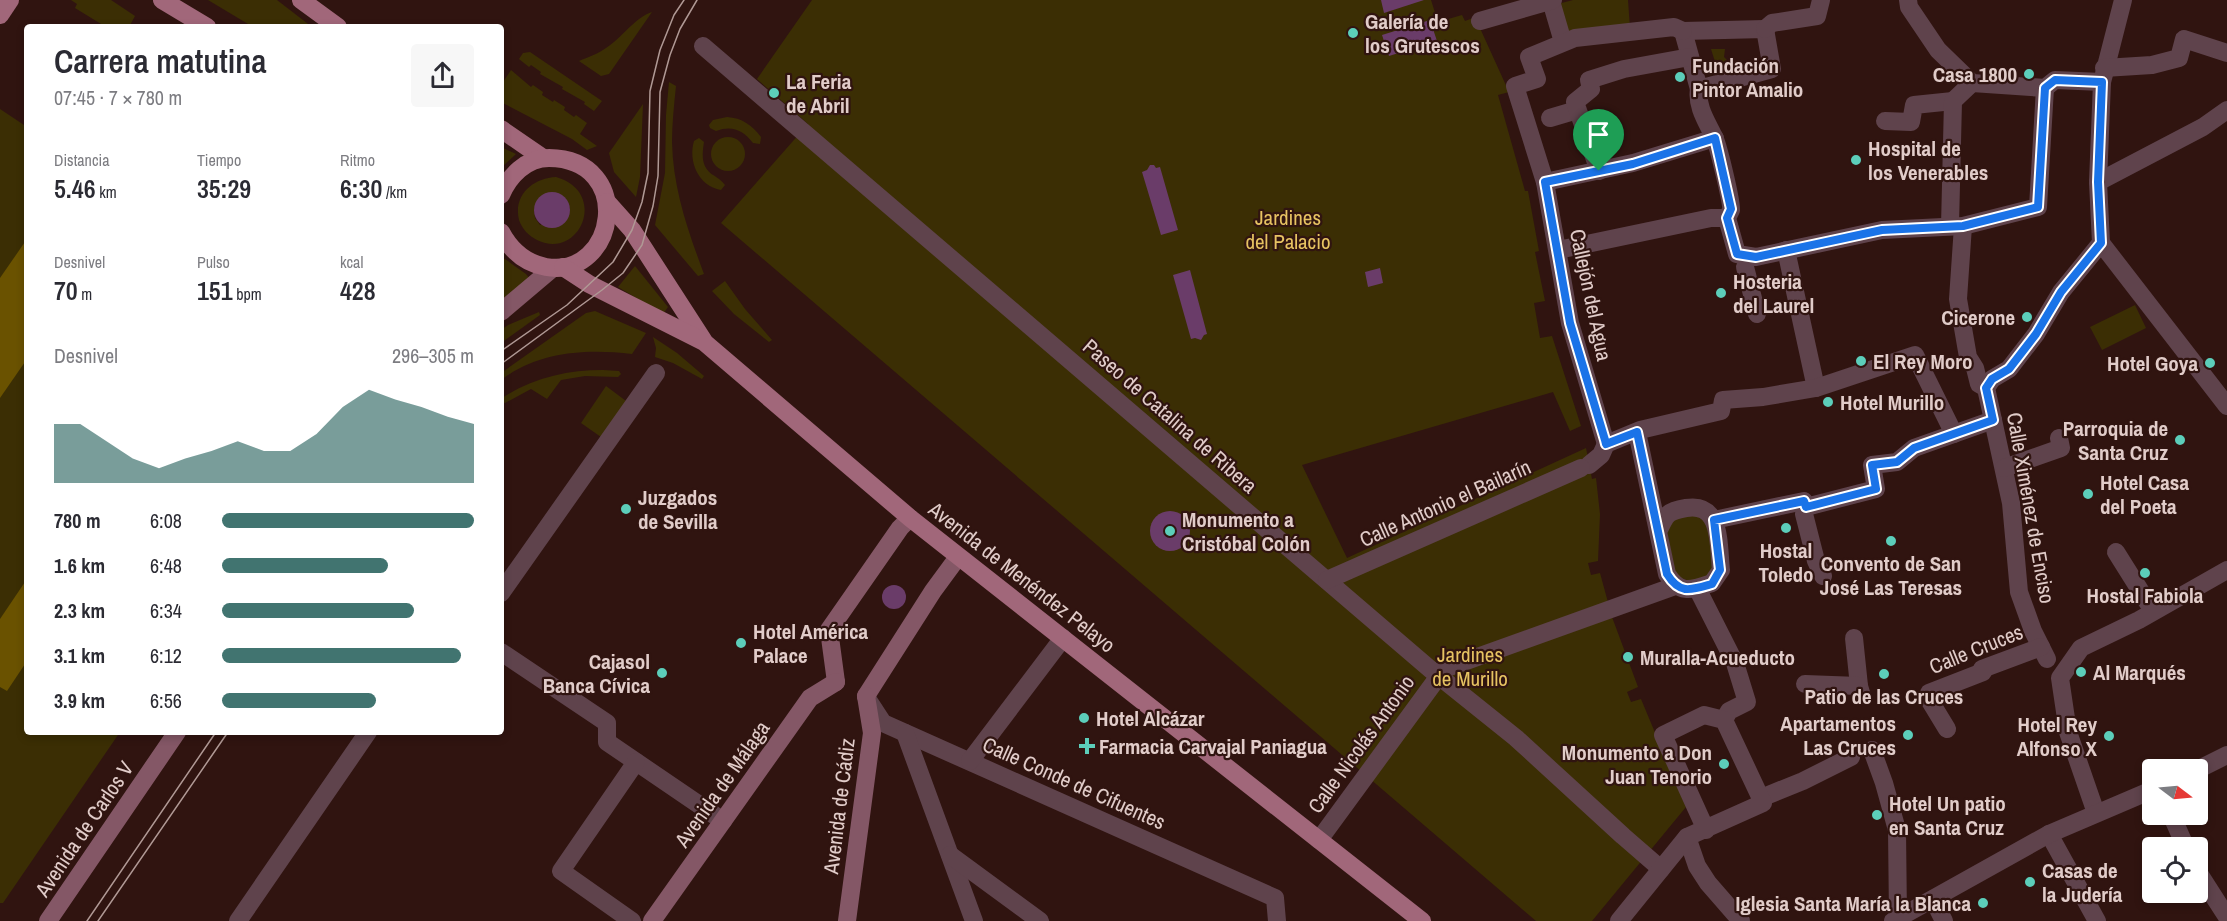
<!DOCTYPE html>
<html lang="es">
<meta charset="utf-8">
<style>
:root{--surface:#fff;--page:#f7f7f7;--text:#2b2b33;--muted:#7c7c81;--accent:#417470}
body{margin:0;font-family:"Archivo Narrow",sans-serif;background:var(--page);color:var(--text);height:100vh;display:flex;flex-direction:column;font-size:22px;white-space:nowrap}
*{box-sizing:border-box;margin:0}
p{font-size:20px;color:var(--muted)}
.icon{flex:none;width:33px;height:33px;fill:none;stroke:currentColor;stroke-width:2;stroke-linecap:round;stroke-linejoin:round}
.map{position:relative;flex:1;overflow:hidden}
.side{position:absolute;left:24px;top:24px;width:480px;height:711px;display:flex;flex-direction:column;background:var(--surface);border-radius:6px;box-shadow:0 3px 9px #0003}
.side>*{flex:none}
.needle{width:39px;rotate:106deg}
.fabs{position:absolute;left:2142px;top:759px;display:grid;gap:12px}
.fabs a{display:grid;place-items:center;width:66px;height:66px;border-radius:6px;background:var(--surface);box-shadow:0 3px 9px #0003;font-size:30px}
.pin{position:absolute;display:grid;place-items:center;width:51px;height:51px;color:#fff;margin:-62px -26px;border-radius:50% 50% 50% 0;rotate:-45deg;box-shadow:0 0 6px #0007}
.pin .icon{rotate:45deg}
.round{display:grid;place-items:center;flex:none;width:63px;height:63px;border-radius:6px;background:var(--page)}
.summary{display:flex;align-items:center;justify-content:space-between;height:102px;padding:0 30px}
h1{font-size:33px;font-weight:600;line-height:45px}
.figures{display:grid;grid-template-columns:repeat(3,1fr);gap:9px;height:102px;padding:6px 30px}
.figures div{display:grid;align-content:center}
.figures b{font-size:26px;font-weight:600}
.figures small{font-size:16px;font-weight:400}
.figures p{font-size:16px}
.chart{height:168px;padding:12px 30px}
.chart p{display:flex;justify-content:space-between}
.chart svg{width:100%;height:108px;margin-top:6px;fill:var(--accent);opacity:.7}
ul{padding:0 30px;list-style:none;font-size:20px}
li{display:grid;grid-template-columns:96px 72px 1fr;align-items:center;height:45px}
li i{height:15px;border-radius:8px;background:var(--accent)}
.map>svg:first-child{display:block}
.green{fill:#3b2e04;fill-rule:evenodd}
.forest{fill:#6a5200}
.water{fill:#6a3c69}
.lines{fill:none;stroke-linecap:round;stroke-linejoin:round}
.street{stroke:#5f434c;stroke-width:18}
.secondary{stroke:#845766;stroke-width:18}
.primary{stroke:#a1677a;stroke-width:18}
.tram{stroke:#b09995;stroke-width:1.5}
.route-casing{stroke:#fff;stroke-width:12}
.route{stroke:#1a73e8;stroke-width:8}
.poi-dot{fill:#5cceba;stroke:#301410;stroke-width:2}
.labels{text-anchor:middle;dominant-baseline:central;stroke-width:4.5;stroke-linejoin:round;paint-order:stroke}
.poi-label{font-size:21px;font-weight:bold;fill:#e1ccc9;stroke:#301410;text-anchor:start}
.park-label{font-size:21px;fill:#e7c362;stroke:#301410}
.street-label{font-size:21px;fill:#e1ccc9;stroke:#301410}
</style>
<div class="map">
<svg width="2227" height="921" viewBox="0 0 2227 921">
<rect width="100%" height="100%" fill="#301410"/>
<!-- green -->
<g class="green">
<path d="M71,0H111L135,16L129,27H106L75,8L77,4Z"/>
<path d="M208,0H277L312,27H253Z"/>
<path d="M812,0H1431L1438,22L1462,15L1465,21L1476,17L1479,26L1509,92L1498,95L1525,191H1528L1539,251L1535,252L1545,301L1534,303L1540,338L1552,336L1581,426L1570,431L1553,392L1302,465L1347,558L1586,448L1592,479L1596,478L1600,514L1598,561L1588,563L1591,575L1600,573L1612,617L1638,687L1627,692L1631,702L1641,699L1686,807L1592,921H1536L721,223L808,124L757,79Z"/>
<path d="M1573,0H1628L1630,28L1565,36L1554,5Z"/>
<path d="M652,12L609,74L601,76L579,61C588,57 598,54 606,48C622,38 634,18 652,12Z"/>
<path d="M1711,49H1725L1724,57L1728,61L1716,65Z"/>
<path d="M530,52L602,101L594,111L584,104L585,102L562,89L563,87L540,74L541,72L531,65L529,67L519,59L523,53Z"/>
<path d="M511,70L531,87L533,85L543,92L542,95L553,102L554,100L565,107L564,110L574,117L576,115L587,123L580,134L597,146L587,150L572,139L501,102V85Z"/>
<path d="M669,82L676,86C674,105 672,124 672,142C673,189 688,231 704,274L698,276L655,225L665,173L666,115Z"/>
<path d="M643,104L640,177L636,197L614,172L609,153Z"/>
<path d="M0,109L27,127V732H120L3,903H0Z"/>
<path d="M727,117C742,118 752,125 761,137L760,144L753,143C743,130 732,125 716,131L710,128L709,125L713,120Z"/>
<circle cx="728" cy="154" r="17"/>
<path d="M699,138L704,142C702,155 701,167 713,175C718,178 721,180 725,185L721,190C698,186 688,161 694,141Z"/>
<path d="M501,147L516,154L501,168Z"/>
<path d="M556,177C609,192 580,261 537,240C529,236 522,229 519,220C513,195 533,178 556,177ZM557,193C566,197 569,202 570,211L540,225L535,218L534,210Z"/>
<path d="M501,258L505,259L526,274L530,279L527,286L501,300Z"/>
<path d="M635,266L668,307L663,314L618,287Z"/>
<path d="M725,281L745,309L772,340L769,342L734,314L712,291Z"/>
<path d="M2135,305L2146,328L2102,350L2090,327Z"/>
<path d="M595,311L646,333L632,354C586,349 540,351 501,380V373L586,313Z"/>
<path d="M539,312L540,315L501,343V330L508,325Z"/>
<path d="M653,337L677,353L704,376L702,379L673,363L655,357L656,348Z"/>
<path d="M603,370L619,371L621,374L618,377L585,376L561,380L547,399L531,389L505,403L502,402V398C532,378 567,370 603,370Z"/>
<path d="M606,386L626,401L601,437L581,423Z"/>
<path d="M1690,512L1709,524L1715,570L1697,584L1676,576L1666,527L1670,521Z"/>
</g>
<!-- forest -->
<g class="forest">
<path d="M27,239V359L0,398V278Z"/>
<path d="M27,579V661L7,691L0,687V619Z"/>
</g>
<!-- water -->
<g class="water">
<path d="M1381,0H1424L1384,13Z"/>
<path d="M1430,20L1437,41L1389,56L1382,35Z"/>
<path d="M1150,165H1154L1156,168L1160,167L1178,230L1161,235L1142,172L1147,170Z"/>
<circle cx="552" cy="210" r="18"/>
<path d="M1380,268L1383,283L1368,287L1365,272Z"/>
<path d="M1190,270L1207,334L1204,335L1201,340L1195,338L1191,339L1173,275Z"/>
<circle cx="1170" cy="531" r="20"/>
<circle cx="894" cy="597" r="12"/>
</g>
<g class="lines">
<!-- street -->
<g class="street">
<path d="M1908,0L1909,7L1938,50L1972,83L2045,88L2055,80L2102,82"/>
<path d="M2123,0L2102,82L2098,182L2101,243L2227,406"/>
<path d="M1551,1L1563,42"/>
<path d="M1480,21L1553,0"/>
<path d="M1765,29L1772,69L1699,89L1683,31Z"/>
<path d="M1765,29L1772,23L1817,16L1821,0"/>
<path d="M703,46L1430,669L1516,738L1623,836L1661,869"/>
<path d="M2104,68L2152,65L2179,58L2184,39L2227,53"/>
<path d="M1699,89C1696,106 1707,122 1714,137C1718,144 1732,203 1731,210C1730,213 1728,215 1727,218L1737,254L1756,257L1882,230L1963,226L2038,207L2045,88"/>
<path d="M1550,118L1577,110"/>
<path d="M1885,121L1911,122L1914,105L1953,101"/>
<path d="M1599,171L1575,102L1591,89L1589,80L1624,69L1690,57"/>
<path d="M1545,182L1633,163L1715,138"/>
<path d="M2098,182L2203,127L2227,110"/>
<path d="M1950,226L1953,101L1972,83"/>
<path d="M1963,226L1958,299L1968,357L1975,368L1979,384L1986,388L2011,503L2019,592L2033,631L2047,659"/>
<path d="M1558,250L1711,218H1727"/>
<path d="M1786,250L1816,388"/>
<path d="M1745,267L1757,314"/>
<path d="M1986,388L1992,379L2009,369L2036,334L2061,292L2101,243"/>
<path d="M1637,432L1667,574C1680,595 1691,590 1712,583L1721,570C1718,544 1722,502 1686,508C1668,511 1666,514 1659,530"/>
<path d="M1606,444L1570,323L1545,182L1515,86L1537,79L1529,57L1575,38L1674,27L1683,31"/>
<path d="M1589,465L1601,455L1606,444L1640,430L1721,411L1723,400L1763,397L1816,388L1915,355L1954,434"/>
<path d="M2004,468L2061,448L2059,438"/>
<path d="M1806,507L1804,514L1816,561L1823,576"/>
<path d="M1714,520L1804,501L1806,507L1876,489L1872,465L1897,462L1914,448L1993,420"/>
<path d="M2116,552L2153,611"/>
<path d="M1327,580L1581,468"/>
<path d="M1697,588L1735,663L1747,702L1729,711L1724,720"/>
<path d="M501,593L656,373"/>
<path d="M1854,638L1859,686L1862,696"/>
<path d="M501,652L607,723V742L723,821"/>
<path d="M1805,684L1859,686"/>
<path d="M1929,693L1983,672L1982,669L2041,647"/>
<path d="M866,697L883,723L1275,898L1277,921"/>
<path d="M1930,701L1947,729"/>
<path d="M905,733L974,921"/>
<path d="M1872,750L1884,783L1897,830L1898,918"/>
<path d="M970,761L1063,638"/>
<path d="M2197,770L2227,755"/>
<path d="M1761,798L1803,781L1851,757"/>
<path d="M2096,813L2068,732L2060,678L2081,648L2139,620L2227,570"/>
<path d="M2171,814L2186,848"/>
<path d="M2049,834L2097,921"/>
<path d="M1687,837L1697,866L1708,883L1741,921"/>
<path d="M1319,840L1444,669L1675,586"/>
<path d="M950,855L1040,921"/>
<path d="M2198,872L2227,917"/>
<path d="M1933,899L1944,921"/>
<path d="M238,921L368,732"/>
<path d="M632,921L561,871L636,762"/>
<path d="M1619,921L1687,837L1763,803L1724,720L1704,715L1663,735L1706,830"/>
<path d="M1893,921L2049,834L2152,790"/>
</g>
<!-- secondary -->
<g class="secondary">
<path d="M501,312L553,268"/>
<path d="M836,682L829,630L900,528L910,518"/>
<path d="M866,696L933,591L958,557"/>
<path d="M48,921L177,732"/>
<path d="M652,921L810,698L836,682"/>
<path d="M847,921L872,733L866,696"/>
</g>
<!-- primary -->
<g class="primary">
<path d="M162,0L207,27"/>
<path d="M301,0L338,27"/>
<path d="M0,15L10,0"/>
<path d="M501,129L543,158"/>
<path d="M501,195C509,176 526,158 549,158C636,159 617,279 546,267C525,263 511,251 501,232"/>
<path d="M607,202L632,230L703,340"/>
<path d="M563,267L589,284L704,342L910,518L1422,921"/>
</g>
<!-- tram -->
<g class="tram">
<path d="M501,351L567,305L613,262L632,230L642,202L648,173L650,91L660,50L674,15L684,0"/>
<path d="M501,364L602,290L623,273L642,245L653,206L658,176L660,92L670,55L680,29L697,0"/>
<path d="M87,921L216,732"/>
<path d="M98,921L228,732"/>
</g>
</g>
<g class="lines">
<!-- route casing -->
<g class="route-casing">
<path id="route" d="M2055,80L2102,82L2098,182L2101,243L2061,292L2036,334L2009,369L1992,379L1986,388L1993,420L1914,448L1897,462L1872,465L1876,489L1806,507L1804,501L1714,520L1720,570L1712,584C1691,590 1680,595 1667,574L1637,432L1606,444L1605,440L1570,323L1545,182L1633,164L1715,138L1731,209L1727,218L1737,254L1756,257L1882,230L1963,226L2038,207L2045,88Z"/>
</g>
<!-- route -->
<use href="#route" class="route"/>
</g>
<!-- markers -->
<g class="poi-dot">
<circle cx="1353" cy="33" r="6"/>
<circle cx="2029" cy="74" r="6"/>
<circle cx="1680" cy="77" r="6"/>
<circle cx="774" cy="93" r="6"/>
<circle cx="1856" cy="160" r="6"/>
<circle cx="1721" cy="293" r="6"/>
<circle cx="2027" cy="317" r="6"/>
<circle cx="1861" cy="361" r="6"/>
<circle cx="2210" cy="363" r="6"/>
<circle cx="1828" cy="402" r="6"/>
<circle cx="2180" cy="440" r="6"/>
<circle cx="2088" cy="494" r="6"/>
<circle cx="626" cy="509" r="6"/>
<circle cx="1786" cy="528" r="6"/>
<circle cx="1170" cy="531" r="6"/>
<circle cx="1891" cy="541" r="6"/>
<circle cx="2145" cy="573" r="6"/>
<circle cx="741" cy="643" r="6"/>
<circle cx="1628" cy="657" r="6"/>
<circle cx="2081" cy="672" r="6"/>
<circle cx="662" cy="673" r="6"/>
<circle cx="1884" cy="674" r="6"/>
<circle cx="1084" cy="718" r="6"/>
<circle cx="1908" cy="735" r="6"/>
<circle cx="2109" cy="736" r="6"/>
<path d="M1084 737h6v6h6v6h-6v6h-6v-6h-6v-6h6z"/>
<circle cx="1724" cy="764" r="6"/>
<circle cx="1877" cy="815" r="6"/>
<circle cx="2030" cy="882" r="6"/>
<circle cx="1983" cy="903" r="6"/>
</g>
<g class="labels">
<!-- poi labels -->
<g class="poi-label">
<text x="1365" y="21">Galería de<tspan x="1365" dy="24">los Grutescos</tspan></text>
<text x="1692" y="65">Fundación<tspan x="1692" dy="24">Pintor Amalio</tspan></text>
<text x="2017" y="74" text-anchor="end">Casa 1800</text>
<text x="786" y="81">La Feria<tspan x="786" dy="24">de Abril</tspan></text>
<text x="1868" y="148">Hospital de<tspan x="1868" dy="24">los Venerables</tspan></text>
<text x="1733" y="281">Hosteria<tspan x="1733" dy="24">del Laurel</tspan></text>
<text x="2015" y="317" text-anchor="end">Cicerone</text>
<text x="1873" y="361">El Rey Moro</text>
<text x="2198" y="363" text-anchor="end">Hotel Goya</text>
<text x="1840" y="402">Hotel Murillo</text>
<text x="2168" y="428" text-anchor="end">Parroquia de<tspan x="2168" dy="24">Santa Cruz</tspan></text>
<text x="2100" y="482">Hotel Casa<tspan x="2100" dy="24">del Poeta</tspan></text>
<text x="638" y="497">Juzgados<tspan x="638" dy="24">de Sevilla</tspan></text>
<text x="1182" y="519">Monumento a<tspan x="1182" dy="24">Cristóbal Colón</tspan></text>
<text x="1786" y="550" text-anchor="middle">Hostal<tspan x="1786" dy="24">Toledo</tspan></text>
<text x="1891" y="563" text-anchor="middle">Convento de San<tspan x="1891" dy="24">José Las Teresas</tspan></text>
<text x="2145" y="595" text-anchor="middle">Hostal Fabiola</text>
<text x="753" y="631">Hotel América<tspan x="753" dy="24">Palace</tspan></text>
<text x="1640" y="657">Muralla-Acueducto</text>
<text x="650" y="661" text-anchor="end">Cajasol<tspan x="650" dy="24">Banca Cívica</tspan></text>
<text x="2093" y="672">Al Marqués</text>
<text x="1884" y="696" text-anchor="middle">Patio de las Cruces</text>
<text x="1096" y="718">Hotel Alcázar</text>
<text x="1896" y="723" text-anchor="end">Apartamentos<tspan x="1896" dy="24">Las Cruces</tspan></text>
<text x="2097" y="724" text-anchor="end">Hotel Rey<tspan x="2097" dy="24">Alfonso X</tspan></text>
<text x="1099" y="746">Farmacia Carvajal Paniagua</text>
<text x="1712" y="752" text-anchor="end">Monumento a Don<tspan x="1712" dy="24">Juan Tenorio</tspan></text>
<text x="1889" y="803">Hotel Un patio<tspan x="1889" dy="24">en Santa Cruz</tspan></text>
<text x="2042" y="870">Casas de<tspan x="2042" dy="24">la Judería</tspan></text>
<text x="1971" y="903" text-anchor="end">Iglesia Santa María la Blanca</text>
</g>
<!-- park labels -->
<g class="park-label">
<text x="1288" y="217">Jardines<tspan x="1288" dy="24">del Palacio</tspan></text>
<text x="1470" y="654">Jardines<tspan x="1470" dy="24">de Murillo</tspan></text>
</g>
<!-- street labels -->
<g class="street-label">
<text transform="translate(1591 295) rotate(78)">Callejón del Agua</text>
<text transform="translate(1170 416) rotate(41)">Paseo de Catalina de Ribera</text>
<text transform="translate(1445 503) rotate(-24)">Calle Antonio el Bailarín</text>
<text transform="translate(2031 508) rotate(80)">Calle Ximénez de Enciso</text>
<text transform="translate(1022 577) rotate(38)">Avenida de Menéndez Pelayo</text>
<text transform="translate(1976 649) rotate(-22)">Calle Cruces</text>
<text transform="translate(1361 744) rotate(-54)">Calle Nicolás Antonio</text>
<text transform="translate(1074 783) rotate(24)">Calle Conde de Cifuentes</text>
<text transform="translate(722 784) rotate(-55)">Avenida de Málaga</text>
<text transform="translate(839 806) rotate(-83)">Avenida de Cádiz</text>
<text transform="translate(84 829) rotate(-56)">Avenida de Carlos V</text>
</g>
</g>
</svg>
<div class="fabs">
<a><svg class="needle" viewBox="-14 -14 28 28"><path d="M0-13l5 13h-10z" fill="#e53935"/><path d="M0 13l5-13h-10z" fill="#7c7c81"/></svg></a>
<a><svg class="icon" aria-label="locate" viewBox="0 0 24 24"><circle cx="12" cy="12" r="6"/><path d="M12 2v4M12 18v4M2 12h4M18 12h4"/></svg></a>
</div>
<div class="pin" style="left:1599px;top:171px;background:#1e9e55"><svg class="icon" aria-label="arrive" viewBox="0 0 24 24"><path d="M6 21V4h12l-3 4 3 4H6"/></svg></div>
<section class="side">
<div class="summary"><div><h1>Carrera matutina</h1><p>07:45 · 7 × 780 m</p></div><a class="round"><svg class="icon" aria-label="share" viewBox="0 0 24 24"><path d="M12 15V3M7 8l5-5 5 5M5 13v7h14v-7"/></svg></a></div>
<div class="figures">
<div><p>Distancia</p><b>5.46<small> km</small></b></div>
<div><p>Tiempo</p><b>35:29</b></div>
<div><p>Ritmo</p><b>6:30<small> /km</small></b></div>
</div>
<div class="figures">
<div><p>Desnivel</p><b>70<small> m</small></b></div>
<div><p>Pulso</p><b>151<small> bpm</small></b></div>
<div><p>kcal</p><b>428</b></div>
</div>
<div class="chart"><p><span>Desnivel</span>296–305 m</p>
<svg viewBox="0 0 160 44" preserveAspectRatio="none"><path d="M0 44V20L10 20L20 27L30 34L40 38L50 34L60 31L70 27L80 31L90 31L100 24L110 13L120 6L130 10L140 13L150 17L160 20V44z"/></svg>
</div>
<ul>
<li><b>780 m</b>6:08<i style="width:100%"></i></li>
<li><b>1.6 km</b>6:48<i style="width:66%"></i></li>
<li><b>2.3 km</b>6:34<i style="width:76%"></i></li>
<li><b>3.1 km</b>6:12<i style="width:95%"></i></li>
<li><b>3.9 km</b>6:56<i style="width:61%"></i></li>
</ul>
</section>
</div>
